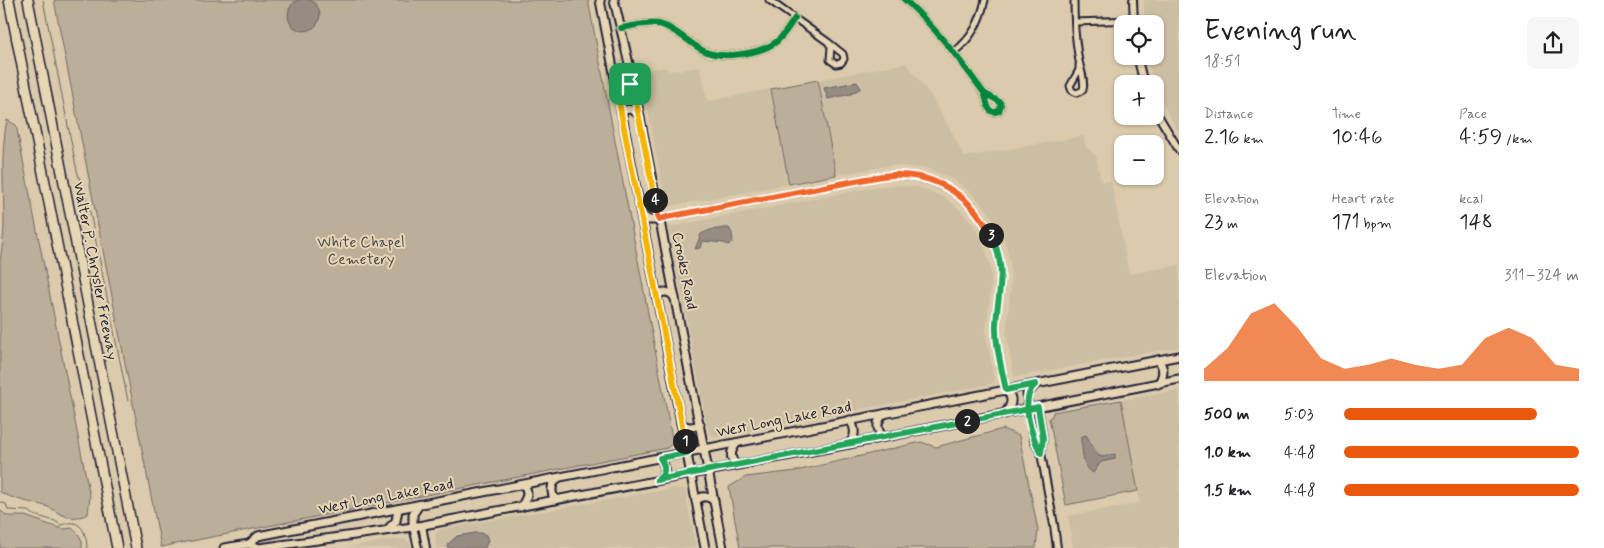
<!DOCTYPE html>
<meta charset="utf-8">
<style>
:root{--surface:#fff;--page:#f6f6f6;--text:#202124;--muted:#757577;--accent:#ea580c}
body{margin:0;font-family:Mynerve,sans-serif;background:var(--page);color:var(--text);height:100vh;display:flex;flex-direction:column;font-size:19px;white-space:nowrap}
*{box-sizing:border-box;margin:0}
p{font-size:16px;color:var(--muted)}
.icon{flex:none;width:28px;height:28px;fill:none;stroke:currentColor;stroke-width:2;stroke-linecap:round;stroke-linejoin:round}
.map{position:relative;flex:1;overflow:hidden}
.details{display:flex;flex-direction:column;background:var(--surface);width:425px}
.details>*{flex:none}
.buttons{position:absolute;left:1114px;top:15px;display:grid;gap:10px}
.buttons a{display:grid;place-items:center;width:50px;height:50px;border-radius:10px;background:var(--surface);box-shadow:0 1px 4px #0004;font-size:25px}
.pin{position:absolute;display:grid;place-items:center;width:42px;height:42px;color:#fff;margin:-21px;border-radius:10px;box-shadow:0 2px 8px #0006}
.km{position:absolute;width:25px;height:25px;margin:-12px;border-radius:50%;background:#222;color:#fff;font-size:14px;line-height:25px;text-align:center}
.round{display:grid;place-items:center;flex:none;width:52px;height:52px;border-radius:10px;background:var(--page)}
.headline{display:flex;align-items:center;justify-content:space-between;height:85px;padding:0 25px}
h1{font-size:28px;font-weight:600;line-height:38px}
.figures{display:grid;grid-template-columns:repeat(3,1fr);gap:8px;height:85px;padding:5px 25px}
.figures div{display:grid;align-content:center}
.figures b{font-size:21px;font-weight:600}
.figures small{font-size:14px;font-weight:400}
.figures p{font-size:14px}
.chart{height:140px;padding:10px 25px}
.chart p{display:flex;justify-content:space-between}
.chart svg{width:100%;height:90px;margin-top:5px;fill:var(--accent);opacity:.7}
ul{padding:0 25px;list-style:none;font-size:16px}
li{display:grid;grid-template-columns:80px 60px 1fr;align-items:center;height:38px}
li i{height:12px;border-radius:6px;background:var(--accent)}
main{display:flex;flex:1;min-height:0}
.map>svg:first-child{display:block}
.built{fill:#ccbea3}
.green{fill:#bcaf99;stroke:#6f686a}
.water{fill:#978c82;stroke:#686266}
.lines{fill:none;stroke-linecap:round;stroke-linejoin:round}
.stream{stroke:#686266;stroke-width:1}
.minor-casing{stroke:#22223b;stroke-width:9}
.tertiary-casing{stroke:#22223b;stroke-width:10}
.secondary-casing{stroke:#22223b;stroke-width:11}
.motorway-casing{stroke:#22223b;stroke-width:12}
.minor{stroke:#e7d6b3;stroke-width:5}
.tertiary{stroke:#e7d6b3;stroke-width:6}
.secondary{stroke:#e7d6b3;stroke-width:7}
.motorway{stroke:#e7d6b3;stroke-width:9}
.cycleway-casing{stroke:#e7d6b3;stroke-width:9}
.cycleway{stroke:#00873e;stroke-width:6}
.split-1-casing{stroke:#fff;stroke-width:10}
.split-2-casing{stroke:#fff;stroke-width:10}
.split-3-casing{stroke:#fff;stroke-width:10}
.split-4-casing{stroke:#fff;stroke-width:10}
.split-5-casing{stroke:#fff;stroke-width:10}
.split-1{stroke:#f5b400;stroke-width:6}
.split-2{stroke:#22a559;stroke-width:6}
.split-3{stroke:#22a559;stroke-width:6}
.split-4{stroke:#f0652b;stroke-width:6}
.split-5{stroke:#f5b400;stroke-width:6}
.labels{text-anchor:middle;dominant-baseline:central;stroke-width:4;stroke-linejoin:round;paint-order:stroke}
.park-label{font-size:15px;fill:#484552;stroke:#e7d6b3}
.street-label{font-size:15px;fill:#22223b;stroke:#e7d6b3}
</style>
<main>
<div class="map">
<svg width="1179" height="548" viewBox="0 0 1179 548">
<rect width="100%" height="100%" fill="#dbcbac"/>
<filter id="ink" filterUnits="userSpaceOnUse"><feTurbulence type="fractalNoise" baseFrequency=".02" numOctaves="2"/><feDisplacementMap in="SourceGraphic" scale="10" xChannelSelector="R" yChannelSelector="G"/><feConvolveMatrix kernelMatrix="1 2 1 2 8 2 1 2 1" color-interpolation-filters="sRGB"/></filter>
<g filter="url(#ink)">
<!-- built -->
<g class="built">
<path d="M1144,0H1179V133L1166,110L1151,71L1148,56H1155V24H1144Z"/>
<path d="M906,63L931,96L952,132L964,157L1084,136L1086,146L1096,156L1101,182L1111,181L1129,274L1179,265V347L1014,377L1006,333L1011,285L1010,261L1006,245L999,228L986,208L965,187L944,175L926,168L893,165L836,175L818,80Z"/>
<path d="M663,67L670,71L700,67L707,101L771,89L788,184L666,207L641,72Z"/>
<path d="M895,185L918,187L946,198L958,208L972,223L982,239L991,268V286L986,332L994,381L991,384L718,437L711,435L708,431L669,227L880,186Z"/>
<path d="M1179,390V548H1073L1068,516L1140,503L1121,400Z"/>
<path d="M676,488L685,490L696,548H436L435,534L442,529Z"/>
<path d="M404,539L410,543L411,548H346L383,541Z"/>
</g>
<!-- green -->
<g class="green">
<path d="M54,0H588L673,443L667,448L161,547Z"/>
<path d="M818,80L836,175L789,184L771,89Z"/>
<path d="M7,120L16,125L90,497L88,514C82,517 75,518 68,517C60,515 54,509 46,506C30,502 15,500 0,492V263C1,250 4,237 4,224C4,189 0,153 7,120Z"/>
<path d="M1121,400L1138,491L1066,505L1049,418L1052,416L1053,412Z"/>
<path d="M1003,429L1019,436L1038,530L1036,548H740L729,487L746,477L796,471L921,442L936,447Z"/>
<path d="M0,510L7,516H25L56,527L65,529L72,528C79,534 83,539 82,548H0Z"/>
</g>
<!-- water -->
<g class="water">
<circle cx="304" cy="15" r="16"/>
<path d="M857,82L861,88L851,94L828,99L824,88Z"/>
<path d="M724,228H729L732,233L733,242L728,245L724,243L702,241L700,248L695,249L701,234L710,230Z"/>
<path d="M1086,435L1098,455L1102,457L1115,454V459L1101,462L1093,473C1080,465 1084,449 1080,437Z"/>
<path d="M475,533H482L486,535L488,540L485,548H447L448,544L457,536Z"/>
</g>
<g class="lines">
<!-- stream -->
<g class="stream">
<path d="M43,0L77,171L89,207L128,401"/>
<path d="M0,502L6,504L8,510L29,511L34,515L55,521L61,525C66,524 69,522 74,523C84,525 87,539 87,548"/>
</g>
<!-- minor casing -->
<g class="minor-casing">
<g id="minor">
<path d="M769,0L828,42L831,47L830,60L836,64L841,63L844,59L843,54L828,42"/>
<path d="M905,0C936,28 960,60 984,93C988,101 986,116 999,111L1001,105L1000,102L984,93"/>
<path d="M1074,0C1074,19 1075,37 1078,55C1079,66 1086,80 1083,90L1077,93L1072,91L1070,86L1079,70V65"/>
<path d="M1075,22L1134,20"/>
<path d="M621,28C633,26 647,22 659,24C675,28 688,42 702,50C720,60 760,54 776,42C784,36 789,26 795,18"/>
<path d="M954,52C972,38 980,22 985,0"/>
<path d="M659,220L667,217L882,176C939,169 992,207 1000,265C1003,286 996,305 996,326C996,347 1002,369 1006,390"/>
</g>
</g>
<!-- tertiary casing -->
<g class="tertiary-casing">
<g id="tertiary">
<path d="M1133,0L1134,24"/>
<path d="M1137,56L1144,84"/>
<path d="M1155,110L1179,150"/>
<path d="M1038,407L1043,438L1041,453L1054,525L1057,548"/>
<path d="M1028,409L1034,440L1041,453"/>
<path d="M422,525L426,548"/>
<path d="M413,527L418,548"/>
</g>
</g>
<!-- secondary casing -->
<g class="secondary-casing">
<g id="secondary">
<path d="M600,0L705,548"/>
<path d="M614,0L633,81L723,548"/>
<path d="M615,82L624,85L633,81"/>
<path d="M621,112C628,107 633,109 639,115"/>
<path d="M641,215L649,220H659"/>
<path d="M656,296C663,290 670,291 675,298"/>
<path d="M1158,360C1165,368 1164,376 1158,384"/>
<path d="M1028,409L1027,394L1035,385"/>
<path d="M1004,414C1012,406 1014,398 1006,390"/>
<path d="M681,423C686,428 693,428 700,424"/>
<path d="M883,437C876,429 876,421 884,414"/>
<path d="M737,443C730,451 729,459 737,465"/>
<path d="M849,444C856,436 856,429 850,420"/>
<path d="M658,480C667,474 666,466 660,458"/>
<path d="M555,500C551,493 550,485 557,479"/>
<path d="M696,501C702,495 709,496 714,501"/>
<path d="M521,507C526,499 530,493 524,485"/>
<path d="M413,527V514L419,505"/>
<path d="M388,529L396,521L398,509"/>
<path d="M249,544L259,548L413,527L849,444L1179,379"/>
<path d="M224,548L249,544L258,536C565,477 872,416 1179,356"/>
</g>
</g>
<!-- motorway casing -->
<g class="motorway-casing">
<g id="motorway">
<path d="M9,0L117,548"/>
<path d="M28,0L136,548"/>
</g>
</g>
<!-- minor -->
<use href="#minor" class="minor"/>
<!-- tertiary -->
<use href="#tertiary" class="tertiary"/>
<!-- secondary -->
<use href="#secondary" class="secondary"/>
<!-- motorway -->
<use href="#motorway" class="motorway"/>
<!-- cycleway casing -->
<g class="cycleway-casing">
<g id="cycleway">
<path d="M905,0C936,28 960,60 984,93C988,101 986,116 999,111L1001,105L1000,102L984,93"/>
<path d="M621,28C633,26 647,22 659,24C675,28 688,42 702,50C720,60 760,54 776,42C784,36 789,26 795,18"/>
<path d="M659,220L667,217L882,176C939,169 992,207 1000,265C1003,286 996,305 996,326C996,347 1002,369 1006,390"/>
</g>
</g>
<!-- cycleway -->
<use href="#cycleway" class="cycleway"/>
</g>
</g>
<g class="lines" filter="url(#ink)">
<!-- split-1 casing -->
<g class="split-1-casing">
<path id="split-1" d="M630,84L621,85L615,82L685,441"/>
</g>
<!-- split-2 casing -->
<g class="split-2-casing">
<path id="split-2" d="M685,441L687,453L660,458C666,467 666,474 657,480L967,421"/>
</g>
<!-- split-3 casing -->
<g class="split-3-casing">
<path id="split-3" d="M967,421C991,416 1015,412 1038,407L1043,438L1041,453C1032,437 1018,398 1036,384L1006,390C1002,369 995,346 996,324C998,289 1008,270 991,235"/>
</g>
<!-- split-4 casing -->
<g class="split-4-casing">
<path id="split-4" d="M655,200L659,220L667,217L866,179C878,177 889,174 901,175C941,176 974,200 991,235"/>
</g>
<!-- split-5 casing -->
<g class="split-5-casing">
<path id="split-5" d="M630,84L632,81L655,200"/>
</g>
<!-- split-1 -->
<use href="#split-1" class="split-1"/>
<!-- split-2 -->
<use href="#split-2" class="split-2"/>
<!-- split-3 -->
<use href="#split-3" class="split-3"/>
<!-- split-4 -->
<use href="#split-4" class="split-4"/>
<!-- split-5 -->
<use href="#split-5" class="split-5"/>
</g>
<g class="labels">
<!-- park labels -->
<g class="park-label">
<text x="361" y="243">White Chapel<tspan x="361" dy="17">Cemetery</tspan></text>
</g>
<!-- street labels -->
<g class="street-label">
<text transform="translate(95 271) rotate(79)">Walter P. Chrysler Freeway</text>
<text transform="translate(684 271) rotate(79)">Crooks Road</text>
<text transform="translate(784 420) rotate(-11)">West Long Lake Road</text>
<text transform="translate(386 497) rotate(-11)">West Long Lake Road</text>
</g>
</g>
</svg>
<div class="buttons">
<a><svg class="icon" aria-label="locate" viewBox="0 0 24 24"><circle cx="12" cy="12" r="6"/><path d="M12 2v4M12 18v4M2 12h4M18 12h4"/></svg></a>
<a>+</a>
<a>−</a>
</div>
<div class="pin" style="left:630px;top:84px;background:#1e9e55"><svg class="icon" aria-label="arrive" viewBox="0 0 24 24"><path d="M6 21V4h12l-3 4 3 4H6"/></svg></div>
<b class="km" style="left:685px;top:441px">1</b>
<b class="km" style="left:967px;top:421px">2</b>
<b class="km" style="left:991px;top:235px">3</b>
<b class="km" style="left:655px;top:200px">4</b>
</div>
<section class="details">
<div class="headline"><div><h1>Evening run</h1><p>18:51</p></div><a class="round"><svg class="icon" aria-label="share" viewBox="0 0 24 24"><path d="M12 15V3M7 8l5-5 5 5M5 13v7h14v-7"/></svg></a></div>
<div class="figures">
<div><p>Distance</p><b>2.16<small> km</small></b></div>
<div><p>Time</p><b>10:46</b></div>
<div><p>Pace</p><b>4:59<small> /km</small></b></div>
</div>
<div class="figures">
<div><p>Elevation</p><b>23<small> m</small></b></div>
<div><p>Heart rate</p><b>171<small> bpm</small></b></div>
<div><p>kcal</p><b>148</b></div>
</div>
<div class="chart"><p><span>Elevation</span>311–324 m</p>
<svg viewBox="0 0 160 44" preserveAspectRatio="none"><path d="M0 44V38L10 28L20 11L30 6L40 18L50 33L60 38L70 36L80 33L90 36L100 38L110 36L120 23L130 18L140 23L150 36L160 38V44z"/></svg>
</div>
<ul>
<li><b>500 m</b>5:03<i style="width:82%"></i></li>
<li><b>1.0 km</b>4:48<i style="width:100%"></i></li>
<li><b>1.5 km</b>4:48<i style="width:100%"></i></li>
</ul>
</section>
</main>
